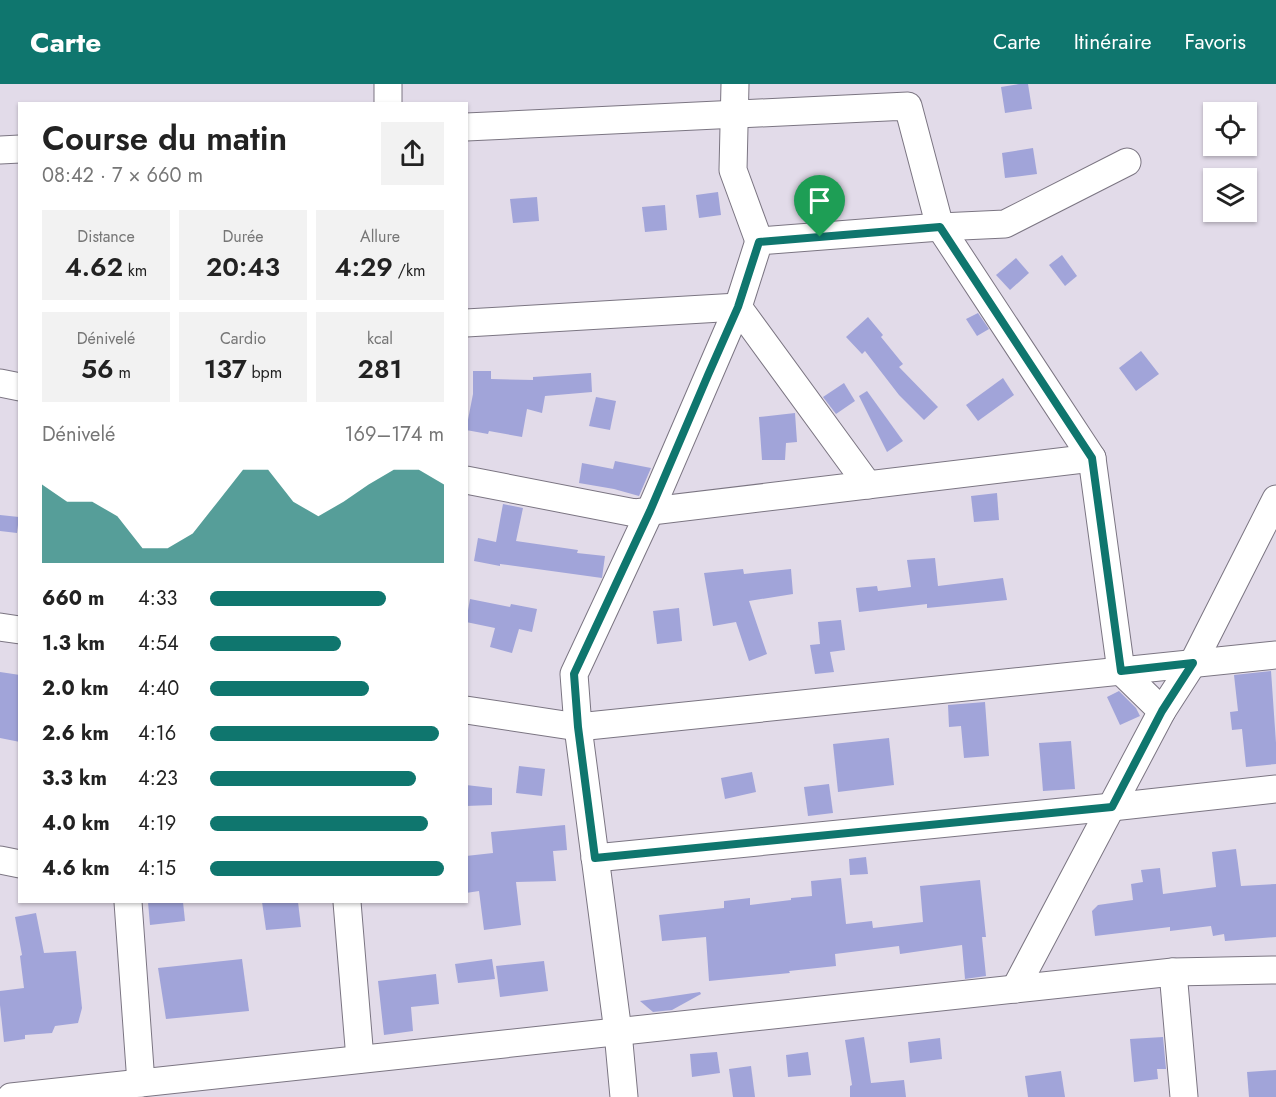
<!DOCTYPE html>
<html lang="fr">
<meta charset="utf-8">
<style>
:root{--surface:#fff;--page:#f2f2f2;--text:#222;--muted:#767676;--accent:#0f766e}
body{margin:0;font-family:Jost,sans-serif;background:var(--page);color:var(--text);height:100vh;display:flex;flex-direction:column;font-size:22px;white-space:nowrap}
*{box-sizing:border-box;margin:0}
p{font-size:20px;color:var(--muted)}
.icon{flex:none;width:33px;height:33px;fill:none;stroke:currentColor;stroke-width:2;stroke-linecap:round;stroke-linejoin:round}
.map{position:relative;flex:1;overflow:hidden}
.panel{position:absolute;left:18px;top:18px;width:450px;height:801px;display:flex;flex-direction:column;background:var(--surface);border-radius:0px;box-shadow:0 2px 4px #0004}
.panel>*{flex:none}
.controls{position:absolute;left:1203px;top:18px;display:grid;gap:12px}
.controls a{display:grid;place-items:center;width:54px;height:54px;border-radius:0px;background:var(--surface);box-shadow:0 2px 4px #0004;font-size:30px}
.pin{position:absolute;display:grid;place-items:center;width:51px;height:51px;color:#fff;margin:-62px -26px;border-radius:50% 50% 50% 0;rotate:-45deg;box-shadow:0 0 6px #0007}
.pin .icon{rotate:45deg}
.round{display:grid;place-items:center;flex:none;width:63px;height:63px;border-radius:0px;background:var(--page)}
.overview{display:flex;align-items:center;justify-content:space-between;height:102px;padding:0 24px}
h1{font-size:33px;font-weight:600;line-height:45px}
.stats{display:grid;grid-template-columns:repeat(3,1fr);gap:9px;height:102px;padding:6px 24px}
.stats div{display:grid;align-content:center;border-radius:0px;background:var(--page);text-align:center}
.stats b{font-size:26px;font-weight:600}
.stats small{font-size:16px;font-weight:400}
.stats p{font-size:16px}
.chart{height:168px;padding:12px 24px}
.chart p{display:flex;justify-content:space-between}
.chart svg{width:100%;height:108px;margin-top:6px;fill:var(--accent);opacity:.7}
ul{padding:0 24px;list-style:none;font-size:20px}
li{display:grid;grid-template-columns:96px 72px 1fr;align-items:center;height:45px}
li i{height:15px;border-radius:8px;background:var(--accent)}
header{display:flex;align-items:center;gap:36px;box-sizing:border-box;height:84px;padding:0 30px;background:var(--accent);color:#fff}
header strong{font-size:28px}
nav{display:flex;gap:33px;margin-inline-start:auto;font-size:21px}
.map>svg:first-child{display:block}
.building{fill:#a1a4d9}
.lines{fill:none;stroke-linecap:round;stroke-linejoin:round}
.minor-casing{stroke:#7b7582;stroke-width:29}
.minor{stroke:#fff;stroke-width:27}
.route-casing{stroke:#fff;stroke-width:12}
.route{stroke:#0f766e;stroke-width:8}
</style>
<header>
<strong>Carte</strong>
<nav><a>Carte</a><a>Itinéraire</a><a>Favoris</a></nav>
</header>
<div class="map">
<svg width="1276" height="1013" viewBox="0 0 1276 1013">
<rect width="100%" height="100%" fill="#e2dbe9"/>
<!-- building -->
<g class="building">
<path d="M1019,0H1028L1032,25L1005,29L1001,3Z"/>
<path d="M1033,64L1037,90L1005,94L1002,69Z"/>
<path d="M718,108L721,131L699,134L696,111Z"/>
<path d="M537,113L539,137L513,139L510,115Z"/>
<path d="M665,121L667,146L645,148L642,123Z"/>
<path d="M1062,171L1077,192L1065,202L1049,181Z"/>
<path d="M1016,174L1029,189L1010,206L996,191Z"/>
<path d="M978,229L989,245L977,252L966,235Z"/>
<path d="M868,233L883,251L881,253L903,280L899,283L938,323L924,336L899,311L865,267L862,270L846,253Z"/>
<path d="M1141,267L1159,290L1136,307L1119,284Z"/>
<path d="M473,287H491V295L533,296V293L591,289L592,308L545,312L542,329L527,325L522,353L489,347L488,350L466,346L473,310Z"/>
<path d="M1003,294L1014,311L978,337L966,321Z"/>
<path d="M844,299L855,317L836,330L823,313Z"/>
<path d="M867,307L903,357L887,368L859,312Z"/>
<path d="M596,313L616,317L610,346L589,342Z"/>
<path d="M795,329L797,358L786,359L785,376H762L759,333Z"/>
<path d="M615,377L651,384L639,412L614,405L579,399L582,379L613,385Z"/>
<path d="M997,409L999,436L974,438L971,412Z"/>
<path d="M503,420L523,424L516,457L578,466L577,469L605,472L602,494L500,480V482L474,477L478,454L496,458Z"/>
<path d="M0,431L19,433L17,449L0,447Z"/>
<path d="M935,474L938,502L1003,494L1007,516L927,524V520L859,528L856,504L877,502L878,507L911,503L907,476Z"/>
<path d="M743,485L744,490L791,485L793,510L749,517L767,570L749,577L736,538L713,542L704,489Z"/>
<path d="M470,515L510,523L511,520L537,525L532,548L519,545L512,569L490,563L495,544L466,538Z"/>
<path d="M679,524L682,557L657,560L653,527Z"/>
<path d="M841,536L845,566L830,568L834,588L815,590L810,561L820,560L818,538Z"/>
<path d="M1271,587L1276,659V680L1246,683L1242,645L1232,646L1230,628L1238,627L1234,591Z"/>
<path d="M0,588L20,591V658L0,654Z"/>
<path d="M1119,607L1136,624L1140,632L1120,641L1107,613Z"/>
<path d="M985,618L989,672L964,674L961,642L949,643L948,621Z"/>
<path d="M889,654L894,701L838,708L833,660Z"/>
<path d="M1071,657L1075,705L1043,707L1039,659Z"/>
<path d="M519,682L545,685L542,712L516,709Z"/>
<path d="M752,688L756,708L725,715L721,694Z"/>
<path d="M829,700L833,729L808,732L804,703Z"/>
<path d="M466,701L492,704V721L466,722Z"/>
<path d="M565,741L567,766L553,767L556,797L516,798L521,841L484,846L479,807L466,809V772L493,769L491,748Z"/>
<path d="M1236,765L1241,802L1276,800V853L1225,857L1224,850L1213,852L1211,842L1170,847V843L1095,852L1092,827L1098,821L1133,816L1131,800L1143,798L1141,786L1160,784L1163,810L1216,803L1212,768Z"/>
<path d="M866,773L868,790L850,791L849,775Z"/>
<path d="M841,794L846,840L872,837L873,844L923,838L920,802L980,796L986,853H982L986,892L965,895L962,861L900,870L899,862L835,870L836,882L789,887L790,889L709,897L706,853L662,857L659,831L724,824V817L750,814V821L791,816V814L812,812L811,797Z"/>
<path d="M148,818H183L185,837L150,841Z"/>
<path d="M262,818H298L301,843L266,846Z"/>
<path d="M36,829L44,869L76,867L82,924L78,939L55,942L52,949L25,951V955L4,958L0,921V907L24,904L20,872L22,871L15,833Z"/>
<path d="M242,875L249,927L166,935L158,884Z"/>
<path d="M492,875L495,895L458,899L455,880Z"/>
<path d="M544,877L548,907L500,913L496,882Z"/>
<path d="M436,890L439,920L411,923L413,947L384,951L378,897Z"/>
<path d="M700,908L701,910L672,926L653,928L640,917Z"/>
<path d="M864,953L871,999L904,996L906,1013H850V1002L852,1001L845,956Z"/>
<path d="M1163,953L1166,985H1157L1158,995L1134,998L1130,955Z"/>
<path d="M940,954L942,975L910,979L908,958Z"/>
<path d="M717,968L720,989L692,993L690,970Z"/>
<path d="M808,968L811,991L788,993L786,971Z"/>
<path d="M751,982L755,1013H733L729,985Z"/>
<path d="M1276,986V1013H1249L1247,988Z"/>
<path d="M1061,987L1065,1013H1028L1025,992Z"/>
</g>
<g class="lines">
<!-- minor casing -->
<g class="minor-casing">
<g id="minor">
<path d="M388,0V20"/>
<path d="M735,0L733,86L759,157"/>
<path d="M466,43L908,22L940,143L1092,374L1121,587L1162,627"/>
<path d="M0,66L20,65"/>
<path d="M466,239L738,223L868,401"/>
<path d="M0,299L20,303"/>
<path d="M466,396L635,429L1092,374"/>
<path d="M0,543L20,546"/>
<path d="M466,626L578,643L1276,571"/>
<path d="M595,774L1112,723L1276,705"/>
<path d="M0,776L20,780"/>
<path d="M128,818L141,999"/>
<path d="M347,818L360,975"/>
<path d="M1173,888L1184,1013"/>
<path d="M1015,905L1162,627L1193,579L1276,415"/>
<path d="M11,1013L1173,888L1276,886"/>
<path d="M624,1013L618,948L578,643L574,590L650,427L738,223L759,157L940,143L1005,140L1127,78"/>
</g>
</g>
<!-- minor -->
<use href="#minor" class="minor"/>
</g>
<g class="lines">
<!-- route casing -->
<g class="route-casing">
<path id="route" d="M940,143L1092,374L1121,587L1193,579L1162,627L1112,723L595,774L578,643L574,590L650,427L708,291L738,223L759,158Z"/>
</g>
<!-- route -->
<use href="#route" class="route"/>
</g>
</svg>
<div class="controls">
<a><svg class="icon" aria-label="locate" viewBox="0 0 24 24"><circle cx="12" cy="12" r="6"/><path d="M12 2v4M12 18v4M2 12h4M18 12h4"/></svg></a>
<a><svg class="icon" aria-label="layers" viewBox="0 0 24 24"><path d="M12 4l9 5-9 5-9-5zM3 14l9 5 9-5"/></svg></a>
</div>
<div class="pin" style="left:820px;top:153px;background:#1e9e55"><svg class="icon" aria-label="arrive" viewBox="0 0 24 24"><path d="M6 21V4h12l-3 4 3 4H6"/></svg></div>
<section class="panel">
<div class="overview"><div><h1>Course du matin</h1><p>08:42 · 7 × 660 m</p></div><a class="round"><svg class="icon" aria-label="share" viewBox="0 0 24 24"><path d="M12 15V3M7 8l5-5 5 5M5 13v7h14v-7"/></svg></a></div>
<div class="stats">
<div><p>Distance</p><b>4.62<small> km</small></b></div>
<div><p>Durée</p><b>20:43</b></div>
<div><p>Allure</p><b>4:29<small> /km</small></b></div>
</div>
<div class="stats">
<div><p>Dénivelé</p><b>56<small> m</small></b></div>
<div><p>Cardio</p><b>137<small> bpm</small></b></div>
<div><p>kcal</p><b>281</b></div>
</div>
<div class="chart"><p><span>Dénivelé</span>169–174 m</p>
<svg viewBox="0 0 160 44" preserveAspectRatio="none"><path d="M0 44V12L10 19L20 19L30 25L40 38L50 38L60 32L70 19L80 6L90 6L100 19L110 25L120 19L130 12L140 6L150 6L160 12V44z"/></svg>
</div>
<ul>
<li><b>660 m</b>4:33<i style="width:75%"></i></li>
<li><b>1.3 km</b>4:54<i style="width:56%"></i></li>
<li><b>2.0 km</b>4:40<i style="width:68%"></i></li>
<li><b>2.6 km</b>4:16<i style="width:98%"></i></li>
<li><b>3.3 km</b>4:23<i style="width:88%"></i></li>
<li><b>4.0 km</b>4:19<i style="width:93%"></i></li>
<li><b>4.6 km</b>4:15<i style="width:100%"></i></li>
</ul>
</section>
</div>
